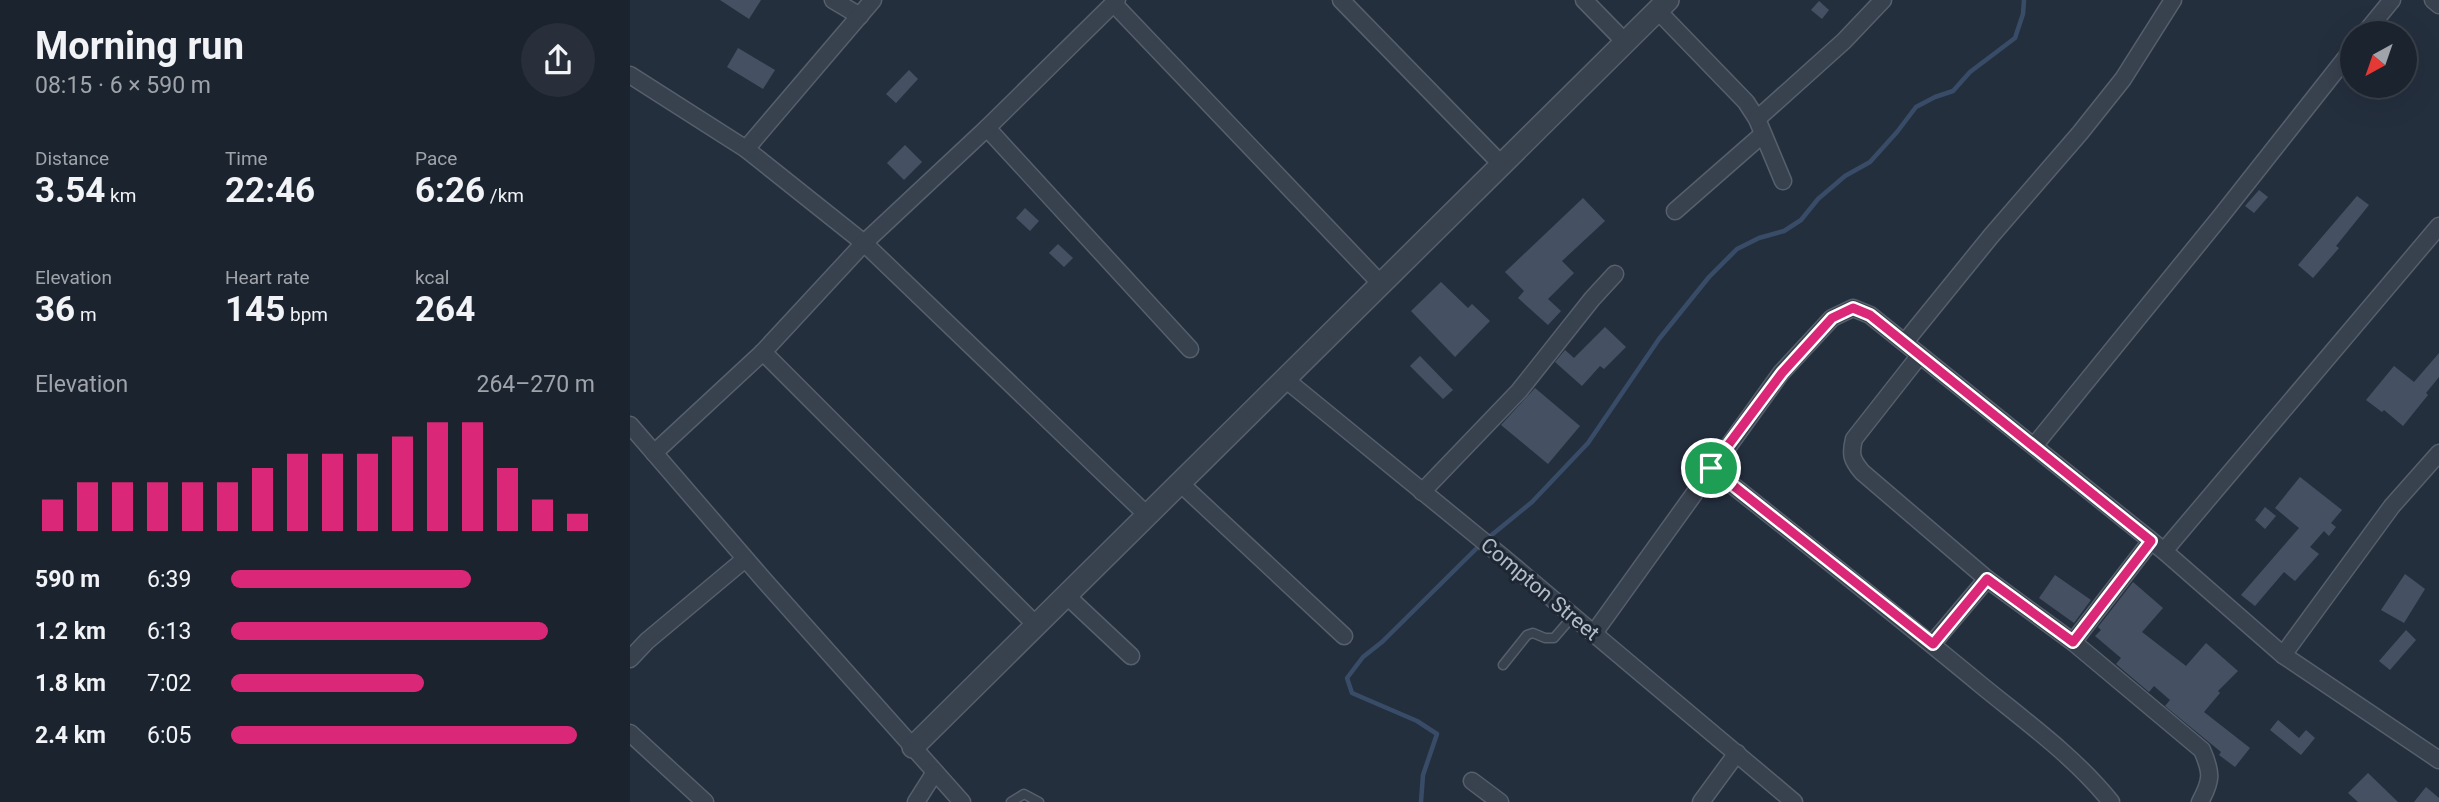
<!DOCTYPE html>
<meta charset="utf-8">
<style>
:root{--surface:#1b232e;--page:#282f3a;--text:#f1f3f6;--muted:#a0a4aa;--line:#39404a;--accent:#db2777}
body{margin:0;font-family:Roboto,sans-serif;background:var(--page);color:var(--text);height:100vh;display:flex;flex-direction:column;font-size:26px;white-space:nowrap}
*{box-sizing:border-box;margin:0}
p{font-size:23px;color:var(--muted)}
.icon{flex:none;width:38px;height:38px;fill:none;stroke:currentColor;stroke-width:2;stroke-linecap:round;stroke-linejoin:round}
.map{position:relative;flex:1;overflow:hidden}
.side{display:flex;flex-direction:column;background:var(--surface);width:630px}
.side>*{flex:none}
.needle{width:46px;rotate:220deg}
.buttons{position:absolute;left:1710px;top:21px;display:grid;gap:14px}
.buttons a{display:grid;place-items:center;width:77px;height:77px;border-radius:50%;background:var(--surface);box-shadow:0 7px 28px #0002,0 0 0 2px var(--line);font-size:35px}
.pin{position:absolute;display:grid;place-items:center;width:60px;height:60px;color:#fff;margin:-30px;border:4px solid #fff;border-radius:50%;box-shadow:0 2px 7px #0007}
.round{display:grid;place-items:center;flex:none;width:74px;height:74px;border-radius:37px;background:var(--page)}
.summary{display:flex;align-items:center;justify-content:space-between;height:119px;padding:0 35px}
h1{font-size:38px;font-weight:700;line-height:52px}
.metrics{display:grid;grid-template-columns:repeat(3,1fr);gap:10px;height:119px;padding:7px 35px}
.metrics div{display:grid;align-content:center}
.metrics b{font-size:35px;font-weight:700}
.metrics small{font-size:19px;font-weight:400}
.metrics p{font-size:19px}
.chart{height:196px;padding:14px 35px}
.chart p{display:flex;justify-content:space-between}
.chart svg{width:100%;height:126px;margin-top:7px;stroke:var(--accent);stroke-width:6}
ul{padding:0 35px;list-style:none;font-size:23px}
li{display:grid;grid-template-columns:112px 84px 1fr;align-items:center;height:52px}
li i{height:18px;border-radius:9px;background:var(--accent)}
main{display:flex;flex:1;min-height:0}
.map>svg:first-child{display:block}
.lines{fill:none;stroke-linecap:round;stroke-linejoin:round}
.stream{stroke:#394c67;stroke-width:4.5}
.building{fill:#455162}
.service-casing{stroke:#565f6c;stroke-width:11}
.minor-casing{stroke:#565f6c;stroke-width:19}
.tertiary-casing{stroke:#565f6c;stroke-width:24}
.service{stroke:#38414e;stroke-width:8}
.minor{stroke:#38414e;stroke-width:16}
.tertiary{stroke:#38414e;stroke-width:21}
.route-casing{stroke:#fff;stroke-width:14}
.route{stroke:#db2777;stroke-width:9}
.labels{text-anchor:middle;dominant-baseline:central;stroke-width:6;stroke-linejoin:round;paint-order:stroke}
.street-label{font-size:21px;fill:#b4bcc9;stroke:#1d2633}
</style>
<main>
<section class="side">
<div class="summary"><div><h1>Morning run</h1><p>08:15 · 6 × 590 m</p></div><a class="round"><svg class="icon" aria-label="share" viewBox="0 0 24 24"><path d="M12 15V3M7 8l5-5 5 5M5 13v7h14v-7"/></svg></a></div>
<div class="metrics">
<div><p>Distance</p><b>3.54<small> km</small></b></div>
<div><p>Time</p><b>22:46</b></div>
<div><p>Pace</p><b>6:26<small> /km</small></b></div>
</div>
<div class="metrics">
<div><p>Elevation</p><b>36<small> m</small></b></div>
<div><p>Heart rate</p><b>145<small> bpm</small></b></div>
<div><p>kcal</p><b>264</b></div>
</div>
<div class="chart"><p><span>Elevation</span>264–270 m</p>
<svg viewBox="0 0 160 44" preserveAspectRatio="none"><path d="M5 44V33M15 44V27M25 44V27M35 44V27M45 44V27M55 44V27M65 44V22M75 44V17M85 44V17M95 44V17M105 44V11M115 44V6M125 44V6M135 44V22M145 44V33M155 44V38"/></svg>
</div>
<ul>
<li><b>590 m</b>6:39<i style="width:66%"></i></li>
<li><b>1.2 km</b>6:13<i style="width:87%"></i></li>
<li><b>1.8 km</b>7:02<i style="width:53%"></i></li>
<li><b>2.4 km</b>6:05<i style="width:95%"></i></li>
</ul>
</section>
<div class="map">
<svg width="1809" height="802" viewBox="0 0 1809 802">
<rect width="100%" height="100%" fill="#242f3e"/>
<g class="lines">
<!-- stream -->
<g class="stream">
<path d="M858,538L902,502L958,443L1029,339L1079,277L1107,249L1129,238L1154,231L1171,220L1188,199L1215,176L1240,162L1267,132L1286,107L1305,97L1323,91L1340,72L1385,38L1393,14L1394,0"/>
<path d="M791,802L793,775L807,734L787,721L722,693L717,678L733,657L752,642L851,544"/>
</g>
</g>
<!-- building -->
<g class="building">
<path d="M90,0H131L119,19Z"/>
<path d="M1189,1L1199,10L1192,19L1181,10Z"/>
<path d="M108,48L145,70L133,89L97,67Z"/>
<path d="M279,70L288,79L266,103L256,94Z"/>
<path d="M275,145L292,162L274,180L257,163Z"/>
<path d="M1629,190L1638,197L1624,213L1615,206Z"/>
<path d="M1727,196L1739,205L1706,246L1709,248L1683,278L1668,265Z"/>
<path d="M953,198L975,221L932,261L944,273L918,299L931,311L918,325L888,298L894,291L875,272Z"/>
<path d="M395,208L409,221L400,231L386,218Z"/>
<path d="M428,244L443,258L434,267L419,253Z"/>
<path d="M811,282L838,308L842,304L860,321L825,357L781,311Z"/>
<path d="M975,327L996,347L974,369L970,366L952,386L925,362L935,350L944,358Z"/>
<path d="M1809,353V377L1796,393L1798,395L1773,426L1754,410L1752,412L1736,400L1764,366L1784,382Z"/>
<path d="M790,356L823,390L813,399L780,366Z"/>
<path d="M905,388L950,426L918,464L871,425Z"/>
<path d="M1670,477L1712,510L1701,523L1706,527L1699,536L1694,531L1680,547L1689,554L1665,581L1654,572L1625,606L1611,595L1669,528L1645,508Z"/>
<path d="M1635,507L1646,516L1635,529L1625,520Z"/>
<path d="M1775,574L1795,589L1774,623L1751,610Z"/>
<path d="M1425,575L1461,600L1444,623L1409,598Z"/>
<path d="M1503,582L1533,608L1512,632L1556,666L1576,643L1608,671L1588,691L1590,693L1574,712L1620,748L1605,767L1589,755L1591,752L1535,706L1540,700L1524,686L1519,692L1486,664L1491,658L1465,636L1471,630L1468,627Z"/>
<path d="M1776,630L1786,640L1760,670L1749,661Z"/>
<path d="M1648,720L1669,738L1676,730L1685,738L1671,755L1640,730Z"/>
<path d="M1738,773L1768,802H1728L1718,793Z"/>
<path d="M1796,787L1809,798V802H1784Z"/>
</g>
<g class="lines">
<!-- service casing -->
<g class="service-casing">
<g id="service">
<path d="M873,665L897,635L903,633L915,638H924L943,616"/>
<path d="M381,802L394,794L409,802"/>
</g>
</g>
<!-- minor casing -->
<g class="minor-casing">
<g id="minor">
<path d="M203,0L230,16"/>
<path d="M711,0L872,165"/>
<path d="M954,0L996,43"/>
<path d="M1803,0L1809,5"/>
<path d="M483,3L751,284"/>
<path d="M1028,11L1116,102L1127,119L1153,181"/>
<path d="M1735,33L1762,0"/>
<path d="M0,75L116,149L234,243L517,515"/>
<path d="M1127,119L1214,41L1253,0"/>
<path d="M357,128L560,349"/>
<path d="M116,149L243,0"/>
<path d="M1045,211L1133,134"/>
<path d="M1275,342L1361,236L1450,133L1493,79L1543,0"/>
<path d="M133,352L407,626"/>
<path d="M1290,355L1224,439C1220,455 1222,460 1232,472L1357,579L1443,642L1572,750C1582,773 1582,780 1570,802"/>
<path d="M655,379L874,558L1164,802"/>
<path d="M0,425L133,579L332,802"/>
<path d="M1404,446L1591,216L1722,50"/>
<path d="M24,453L133,352L234,243L357,128L487,0"/>
<path d="M1081,468C1171,540 1262,611 1351,685C1395,721 1445,757 1481,802"/>
<path d="M550,483L714,636"/>
<path d="M792,492L889,391L962,299L985,274"/>
<path d="M1534,551L1809,226"/>
<path d="M437,596L501,656"/>
<path d="M964,633L1151,373L1202,318L1223,308L1240,315L1534,551L1653,655L1809,760"/>
<path d="M1443,642L1521,541"/>
<path d="M1302,644L1357,579"/>
<path d="M1653,655L1762,506L1809,453"/>
<path d="M0,659L17,641L115,559"/>
<path d="M0,733L75,802"/>
<path d="M842,781L870,802"/>
<path d="M286,802L305,772"/>
<path d="M1071,802L1107,753"/>
</g>
</g>
<!-- tertiary casing -->
<g class="tertiary-casing">
<path id="tertiary" d="M283,747L1038,0"/>
</g>
<!-- service -->
<use href="#service" class="service"/>
<!-- minor -->
<use href="#minor" class="minor"/>
<!-- tertiary -->
<use href="#tertiary" class="tertiary"/>
</g>
<g class="lines">
<!-- route casing -->
<g class="route-casing">
<path id="route" d="M1223,308L1240,315L1521,541L1443,642L1357,579L1303,644L1081,468L1152,373L1202,318Z"/>
</g>
<!-- route -->
<use href="#route" class="route"/>
</g>
<g class="labels">
<!-- street labels -->
<g class="street-label">
<text transform="translate(910 589) rotate(40)">Compton Street</text>
</g>
</g>
</svg>
<div class="buttons">
<a><svg class="needle" viewBox="-14 -14 28 28"><path d="M0-13l5 13h-10z" fill="#e53935"/><path d="M0 13l5-13h-10z" fill="#a0a4aa"/></svg></a>
</div>
<div class="pin" style="left:1081px;top:468px;background:#1e9e55"><svg class="icon" aria-label="arrive" viewBox="0 0 24 24"><path d="M6 21V4h12l-3 4 3 4H6"/></svg></div>
</div>
</main>
